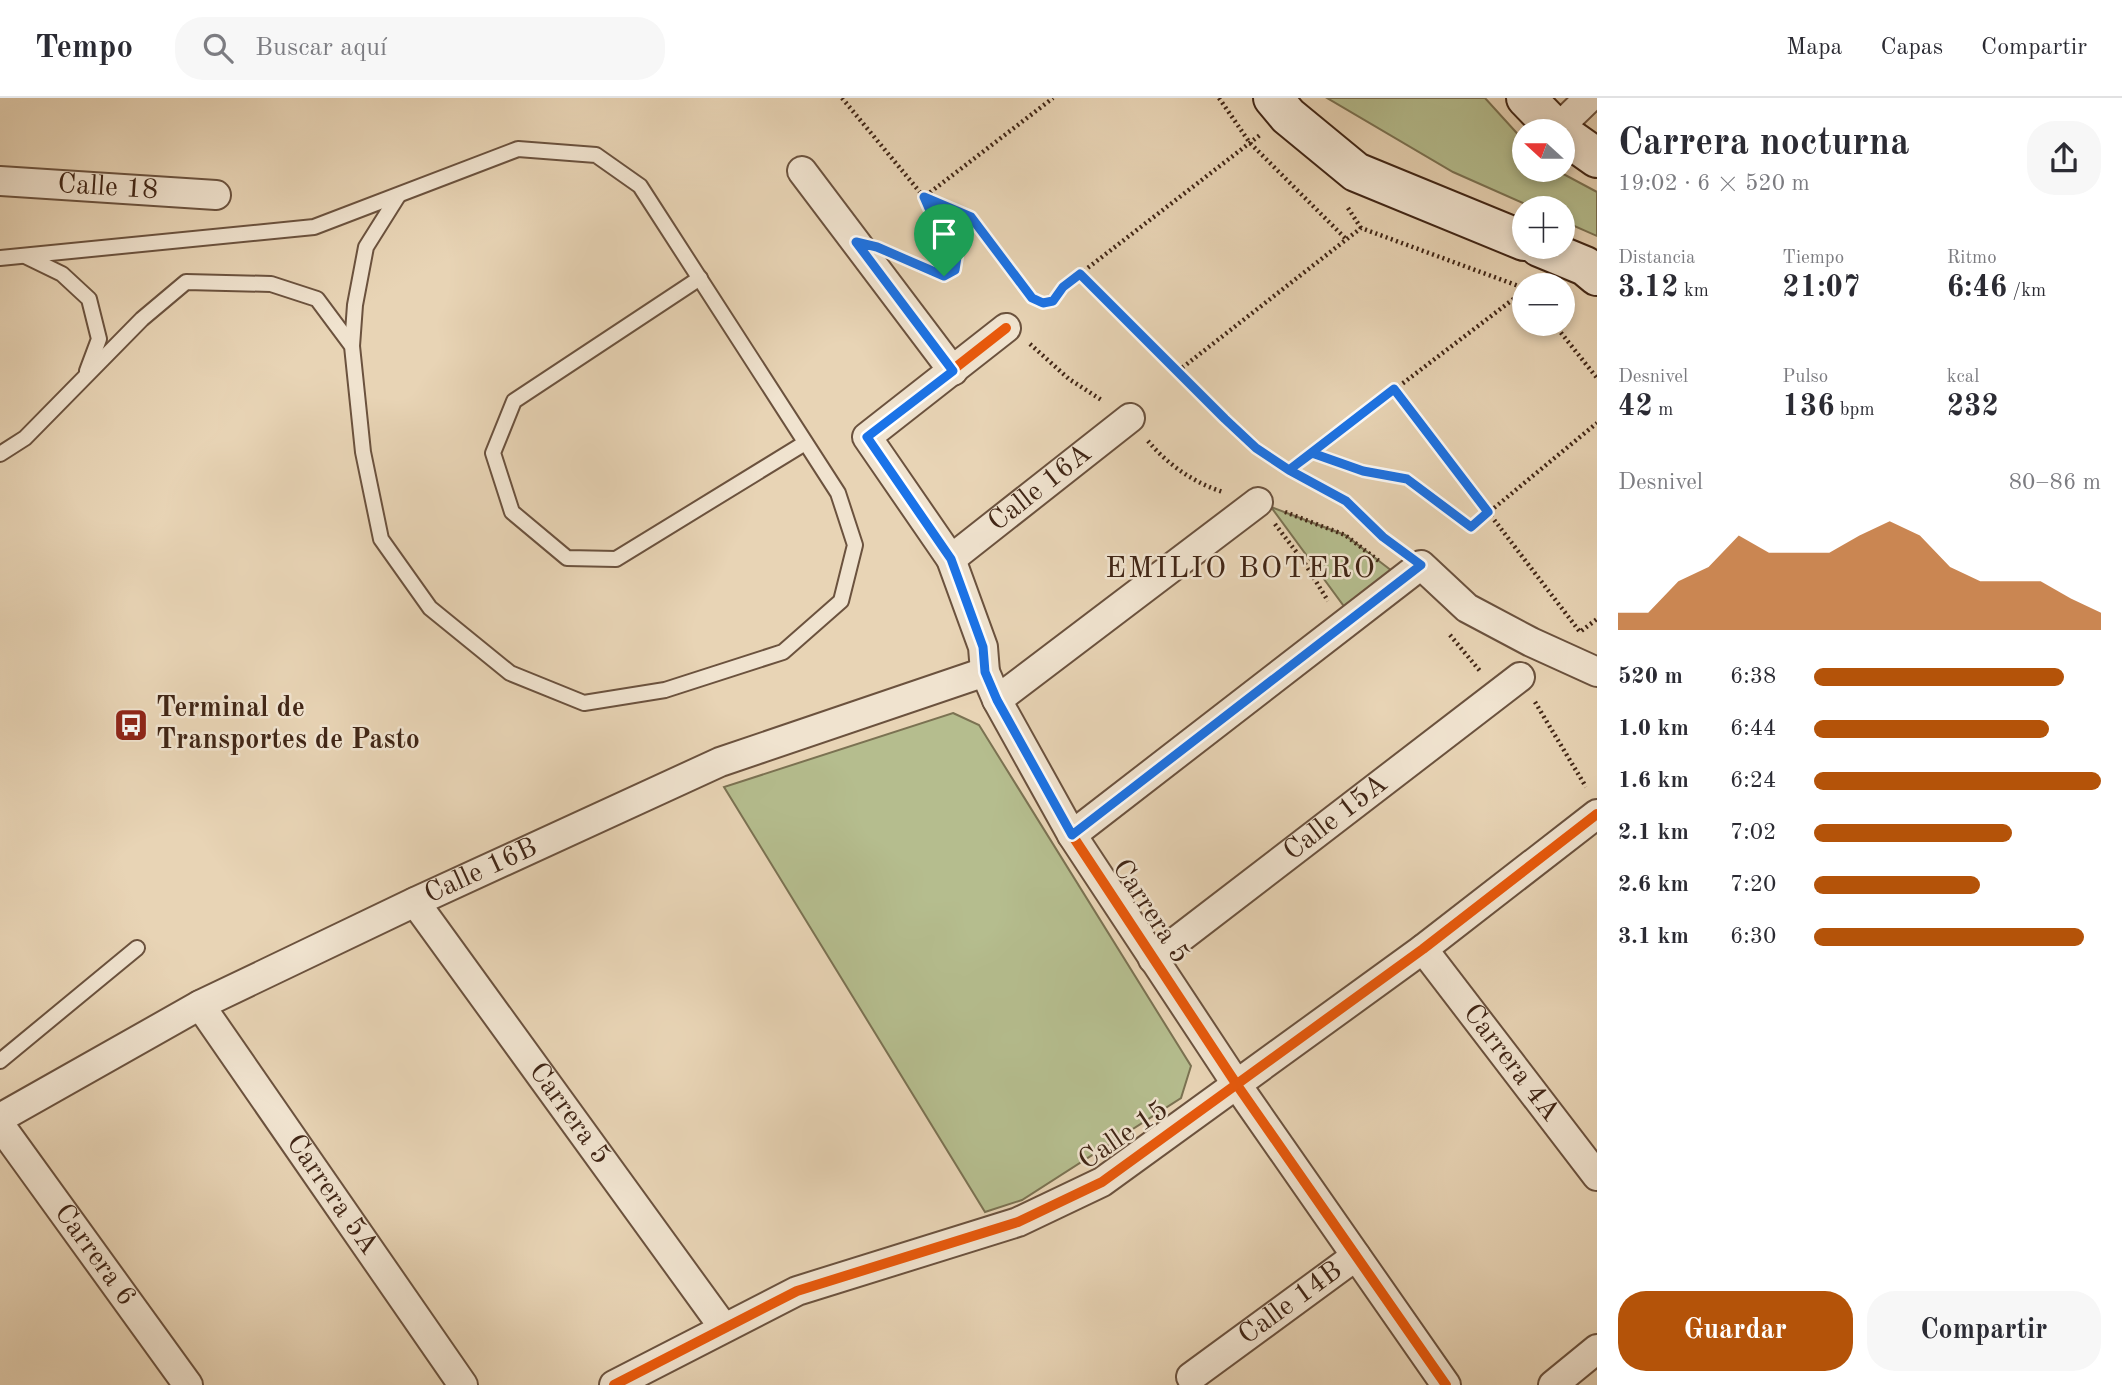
<!DOCTYPE html>
<html lang="es">
<meta charset="utf-8">
<style>
:root{--surface:#fff;--page:#f7f7f7;--text:#2b2b33;--muted:#7c7c81;--line:#e1e1e2;--accent:#b45309}
body{margin:0;font-family:"Old Standard TT",serif;background:var(--page);color:var(--text);height:100vh;display:flex;flex-direction:column;font-size:26px;white-space:nowrap}
*{box-sizing:border-box;margin:0}
p{font-size:23px;color:var(--muted)}
.icon{flex:none;width:38px;height:38px;fill:none;stroke:currentColor;stroke-width:2;stroke-linecap:round;stroke-linejoin:round}
.map{position:relative;flex:1;overflow:hidden}
.sheet{display:flex;flex-direction:column;background:var(--surface);width:525px}
.sheet>*{flex:none}
.needle{width:46px;rotate:291deg}
.buttons{position:absolute;left:1512px;top:21px;display:grid;gap:14px}
.buttons a{display:grid;place-items:center;width:63px;height:63px;border-radius:50%;background:var(--surface);box-shadow:0 4px 10px #0003;font-size:35px}
.pin{position:absolute;display:grid;place-items:center;width:60px;height:60px;color:#fff;margin:-72px -30px;border-radius:50% 50% 50% 0;rotate:-45deg;box-shadow:0 0 7px #0007}
.pin .icon{rotate:45deg}
.round{display:grid;place-items:center;flex:none;width:74px;height:74px;border-radius:28px;background:var(--page)}
.summary{display:flex;align-items:center;justify-content:space-between;height:119px;padding:0 21px}
h1{font-size:38px;font-weight:700;line-height:52px}
.stats{display:grid;grid-template-columns:repeat(3,1fr);gap:10px;height:119px;padding:7px 21px}
.stats div{display:grid;align-content:center}
.stats b{font-size:30px;font-weight:700}
.stats small{font-size:19px;font-weight:400}
.stats p{font-size:19px}
.chart{height:196px;padding:14px 21px}
.chart p{display:flex;justify-content:space-between}
.chart svg{width:100%;height:126px;margin-top:7px;fill:var(--accent);opacity:.7}
.primary-button{display:flex;gap:14px;margin-top:auto;padding:14px 21px}
.primary-button a{flex:1;height:80px;border-radius:28px;background:var(--accent);color:#fff;font-size:28px;font-weight:700;line-height:80px;text-align:center}
.primary-button a+a{background:var(--page);color:var(--text)}
ul{padding:0 21px;list-style:none;font-size:23px}
li{display:grid;grid-template-columns:112px 84px 1fr;align-items:center;height:52px}
li i{height:18px;border-radius:9px;background:var(--accent)}
header{display:flex;align-items:center;gap:42px;box-sizing:border-box;height:98px;padding:0 35px;background:var(--surface);border-bottom:2px solid var(--line)}
header strong{font-size:33px}
nav{display:flex;gap:38px;margin-inline-start:auto;font-size:24px}
.search{width:490px;height:63px;background:var(--page);display:flex;align-items:center;gap:18px;box-sizing:border-box;padding:0 24px;border-radius:28px;color:var(--muted);font-size:26px}
main{display:flex;flex:1;min-height:0}
.map>svg:first-child{display:block}
.green{fill:#b5bd8e;stroke:#7b7252;stroke-width:2}
.lines{fill:none;stroke-linecap:round;stroke-linejoin:round}
.lane-casing{stroke:#6b523e;stroke-width:18}
.street-casing{stroke:#6b523e;stroke-width:32}
.secondary-casing{stroke:#412616;stroke-width:42}
.path{stroke:#412616;stroke-width:4.5;stroke-dasharray:2 3.5;stroke-linecap:butt}
.lane{stroke:#f0e3cf;stroke-width:14}
.street{stroke:#f0e3cf;stroke-width:28}
.secondary{stroke:#f0e3cf;stroke-width:38}
.cycleway-casing{stroke:#f0e3cf;stroke-width:15}
.cycleway{stroke:#e8590c;stroke-width:10}
.route-casing{stroke:#fff;stroke-width:14}
.route{stroke:#1a73e8;stroke-width:9}
.labels{text-anchor:middle;dominant-baseline:central;stroke-width:5;stroke-linejoin:round;paint-order:stroke}
.street-label{font-size:28px;fill:#412616;stroke:#f0e3cf}
.poi-label{font-size:28px;font-weight:bold;fill:#412616;stroke:#f0e3cf;text-anchor:start}
.neighbourhood-label{font-size:30px;letter-spacing:2px;fill:#412616;stroke:#f0e3cf}
</style>
<header>
<strong>Tempo</strong>
<div class="search"><svg class="icon" aria-label="search" viewBox="0 0 24 24"><circle cx="10" cy="10" r="6"/><path d="M15 15l6 6"/></svg>Buscar aquí</div>
<nav><a>Mapa</a><a>Capas</a><a>Compartir</a></nav>
</header>
<main>
<div class="map">
<svg width="1597" height="1287" viewBox="0 0 1597 1287">
<rect width="100%" height="100%" fill="#e8d4b5"/>
<filter id="stains"><feTurbulence type="fractalNoise" baseFrequency=".00286" numOctaves="4"/><feColorMatrix values="0 0 0 0 .2 0 0 0 0 .09 0 0 0 0 .02 0 0 0 .5 -.17"/></filter>
<radialGradient id="worn" r=".72"><stop offset=".6" stop-color="#630" stop-opacity="0"/><stop offset="1" stop-color="#630" stop-opacity=".3"/></radialGradient>
<!-- green -->
<g class="green">
<path d="M1327,0H1485L1524,43V72H1556L1597,94V138L1563,123V110H1534L1453,74Z"/>
<path d="M1271,409L1345,437L1392,473L1346,511Z"/>
<path d="M953,615L979,627L1191,968L1181,1000L1022,1102L985,1114L724,689Z"/>
</g>
<g class="lines">
<!-- lane casing -->
<g class="lane-casing">
<g id="lane">
<path d="M27,159L62,176L89,201L99,241L87,273"/>
<path d="M0,160L314,129L518,51L596,57L640,88L838,395L855,447L841,503L783,554L665,592L584,605L510,575L430,510L381,441L363,354L352,248L317,201L271,186L186,184L142,221L25,340L0,356"/>
<path d="M700,180L514,303L493,355L512,414L567,460L616,461L805,345"/>
<path d="M352,248L355,207L366,149L398,98"/>
<path d="M0,963L137,850"/>
</g>
</g>
<!-- street casing -->
<g class="street-casing">
<g id="street">
<path d="M1556,32L1589,0"/>
<path d="M802,73L953,273"/>
<path id="s1" d="M0,83L216,97"/>
<path d="M1006,230L867,339L951,461L983,549L985,574L997,602L1072,737L1237,987L1446,1287"/>
<path id="s2" d="M951,461L1130,320"/>
<path d="M997,602L1258,404"/>
<path d="M1072,737L1421,467L1467,510L1531,544L1597,574"/>
<path id="s3" d="M415,804L724,1230"/>
<path id="s4" d="M1423,851L1597,1078"/>
<path id="s5" d="M1153,861L1520,579"/>
<path id="s6" d="M200,907L463,1287"/>
<path id="s7" d="M0,1020L200,907L415,804L720,664L985,574"/>
<path id="s8" d="M0,1027L188,1287"/>
<path id="s9" d="M1191,1279L1356,1158"/>
<path d="M614,1287L797,1193L1018,1124L1102,1084L1423,851L1597,716"/>
<path d="M1553,1287L1597,1251"/>
</g>
</g>
<!-- secondary casing -->
<g class="secondary-casing">
<g id="secondary">
<path d="M1273,0L1288,18L1356,74L1524,143"/>
<path d="M1526,0L1558,33"/>
<path d="M1563,36L1597,60"/>
<path d="M1539,149L1585,168L1597,178"/>
</g>
</g>
<!-- path -->
<g class="path">
<path d="M842,0L924,99L971,119L1032,200L1043,205L1053,203L1063,189L1260,37"/>
<path d="M1219,0L1250,45L1347,142"/>
<path d="M1348,110L1361,130"/>
<path d="M911,165L944,178L955,172L957,159L938,131L924,99L1053,0"/>
<path d="M1080,176L1256,350L1298,379L1346,403L1398,450"/>
<path d="M1554,226L1597,280"/>
<path d="M1030,246L1069,281L1103,303"/>
<path d="M1178,273L1361,130L1524,190"/>
<path d="M1394,291L1580,534L1597,521"/>
<path d="M1148,343C1167,366 1194,385 1223,394"/>
<path d="M1312,355L1363,374L1407,381L1471,429L1597,325"/>
<path d="M1289,372L1524,193"/>
<path d="M1285,414L1345,437L1379,463"/>
<path d="M1275,426L1304,464L1328,503"/>
<path d="M1450,537L1480,573"/>
<path d="M1535,604L1586,689"/>
</g>
<!-- lane -->
<use href="#lane" class="lane"/>
<!-- street -->
<use href="#street" class="street"/>
<!-- secondary -->
<use href="#secondary" class="secondary"/>
<!-- cycleway casing -->
<g class="cycleway-casing">
<g id="cycleway">
<path d="M1006,230L867,339L951,461L983,549L985,574L997,602L1072,737L1237,987L1446,1287"/>
<path d="M614,1287L797,1193L1018,1124L1102,1084L1423,851L1597,716"/>
</g>
</g>
<!-- cycleway -->
<use href="#cycleway" class="cycleway"/>
</g>
<g class="lines">
<!-- route casing -->
<g class="route-casing">
<path id="route" d="M944,178L877,149L856,144L953,273L867,339L951,461L983,549L985,574L997,602L1072,737L1421,467L1383,439L1346,403L1289,372L1394,291L1488,414L1471,429L1407,381L1363,373L1312,355L1289,372L1256,350L1225,321L1080,176L1063,189L1053,203L1043,205L1032,200L971,119L924,99L938,131L957,159L955,172L944,178"/>
</g>
<!-- route -->
<use href="#route" class="route"/>
</g>
<!-- icons -->
<defs>
<g id="bus-square" transform="scale(1.75)"><rect x="-9" y="-9" width="18" height="18" rx="4" fill="#8f2418" stroke="#f0e3cf"/><path d="M-5-6H5V4H4V6H2V4H-2V6H-4V4H-5ZM-3.5-4V0h7V-4ZM-3.5 1.2v1.5H-2V1.2ZM2 1.2v1.5H3.5V1.2Z" fill="#fff"/></g>
</defs>
<g fill-rule="evenodd">
<use href="#bus-square" x="131" y="627"/>
</g>
<g class="labels">
<!-- street labels -->
<g class="street-label">
<text stroke="none"><textPath href="#s1" startOffset="108">Calle 18</textPath></text>
<text stroke="none"><textPath href="#s2" startOffset="114">Calle 16A</textPath></text>
<text stroke="none"><textPath href="#s5" startOffset="231">Calle 15A</textPath></text>
<text stroke="none"><textPath href="#s7" startOffset="541">Calle 16B</textPath></text>
<text transform="translate(1150 814) rotate(57)">Carrera 5</text>
<text stroke="none"><textPath href="#s4" startOffset="144">Carrera 4A</textPath></text>
<text stroke="none"><textPath href="#s3" startOffset="262">Carrera 5</textPath></text>
<text transform="translate(1124 1038) rotate(-34)">Calle 15</text>
<text stroke="none"><textPath href="#s6" startOffset="231">Carrera 5A</textPath></text>
<text stroke="none"><textPath href="#s8" startOffset="161">Carrera 6</textPath></text>
<text stroke="none"><textPath href="#s9" startOffset="124">Calle 14B</textPath></text>
</g>
<!-- poi labels -->
<g class="poi-label">
<text x="156" y="611">Terminal de<tspan x="156" dy="32">Transportes de Pasto</tspan></text>
</g>
<!-- neighbourhood labels -->
<g class="neighbourhood-label">
<text x="1241" y="471">EMILIO BOTERO</text>
</g>
</g>
<rect width="100%" height="100%" filter="url(#stains)"/>
<rect width="100%" height="100%" fill="url(#worn)"/>
</svg>
<div class="buttons">
<a><svg class="needle" viewBox="-14 -14 28 28"><path d="M0-13l5 13h-10z" fill="#e53935"/><path d="M0 13l5-13h-10z" fill="#7c7c81"/></svg></a>
<a>+</a>
<a>−</a>
</div>
<div class="pin" style="left:944px;top:178px;background:#1e9e55"><svg class="icon" aria-label="arrive" viewBox="0 0 24 24"><path d="M6 21V4h12l-3 4 3 4H6"/></svg></div>
</div>
<section class="sheet">
<div class="summary"><div><h1>Carrera nocturna</h1><p>19:02 · 6 × 520 m</p></div><a class="round"><svg class="icon" aria-label="share" viewBox="0 0 24 24"><path d="M12 15V3M7 8l5-5 5 5M5 13v7h14v-7"/></svg></a></div>
<div class="stats">
<div><p>Distancia</p><b>3.12<small> km</small></b></div>
<div><p>Tiempo</p><b>21:07</b></div>
<div><p>Ritmo</p><b>6:46<small> /km</small></b></div>
</div>
<div class="stats">
<div><p>Desnivel</p><b>42<small> m</small></b></div>
<div><p>Pulso</p><b>136<small> bpm</small></b></div>
<div><p>kcal</p><b>232</b></div>
</div>
<div class="chart"><p><span>Desnivel</span>80–86 m</p>
<svg viewBox="0 0 160 44" preserveAspectRatio="none"><path d="M0 44V38L10 38L20 27L30 22L40 11L50 17L60 17L70 17L80 11L90 6L100 11L110 22L120 27L130 27L140 27L150 33L160 38V44z"/></svg>
</div>
<ul>
<li><b>520 m</b>6:38<i style="width:87%"></i></li>
<li><b>1.0 km</b>6:44<i style="width:82%"></i></li>
<li><b>1.6 km</b>6:24<i style="width:100%"></i></li>
<li><b>2.1 km</b>7:02<i style="width:69%"></i></li>
<li><b>2.6 km</b>7:20<i style="width:58%"></i></li>
<li><b>3.1 km</b>6:30<i style="width:94%"></i></li>
</ul>
<div class="primary-button"><a>Guardar</a><a>Compartir</a></div>
</section>
</main>
